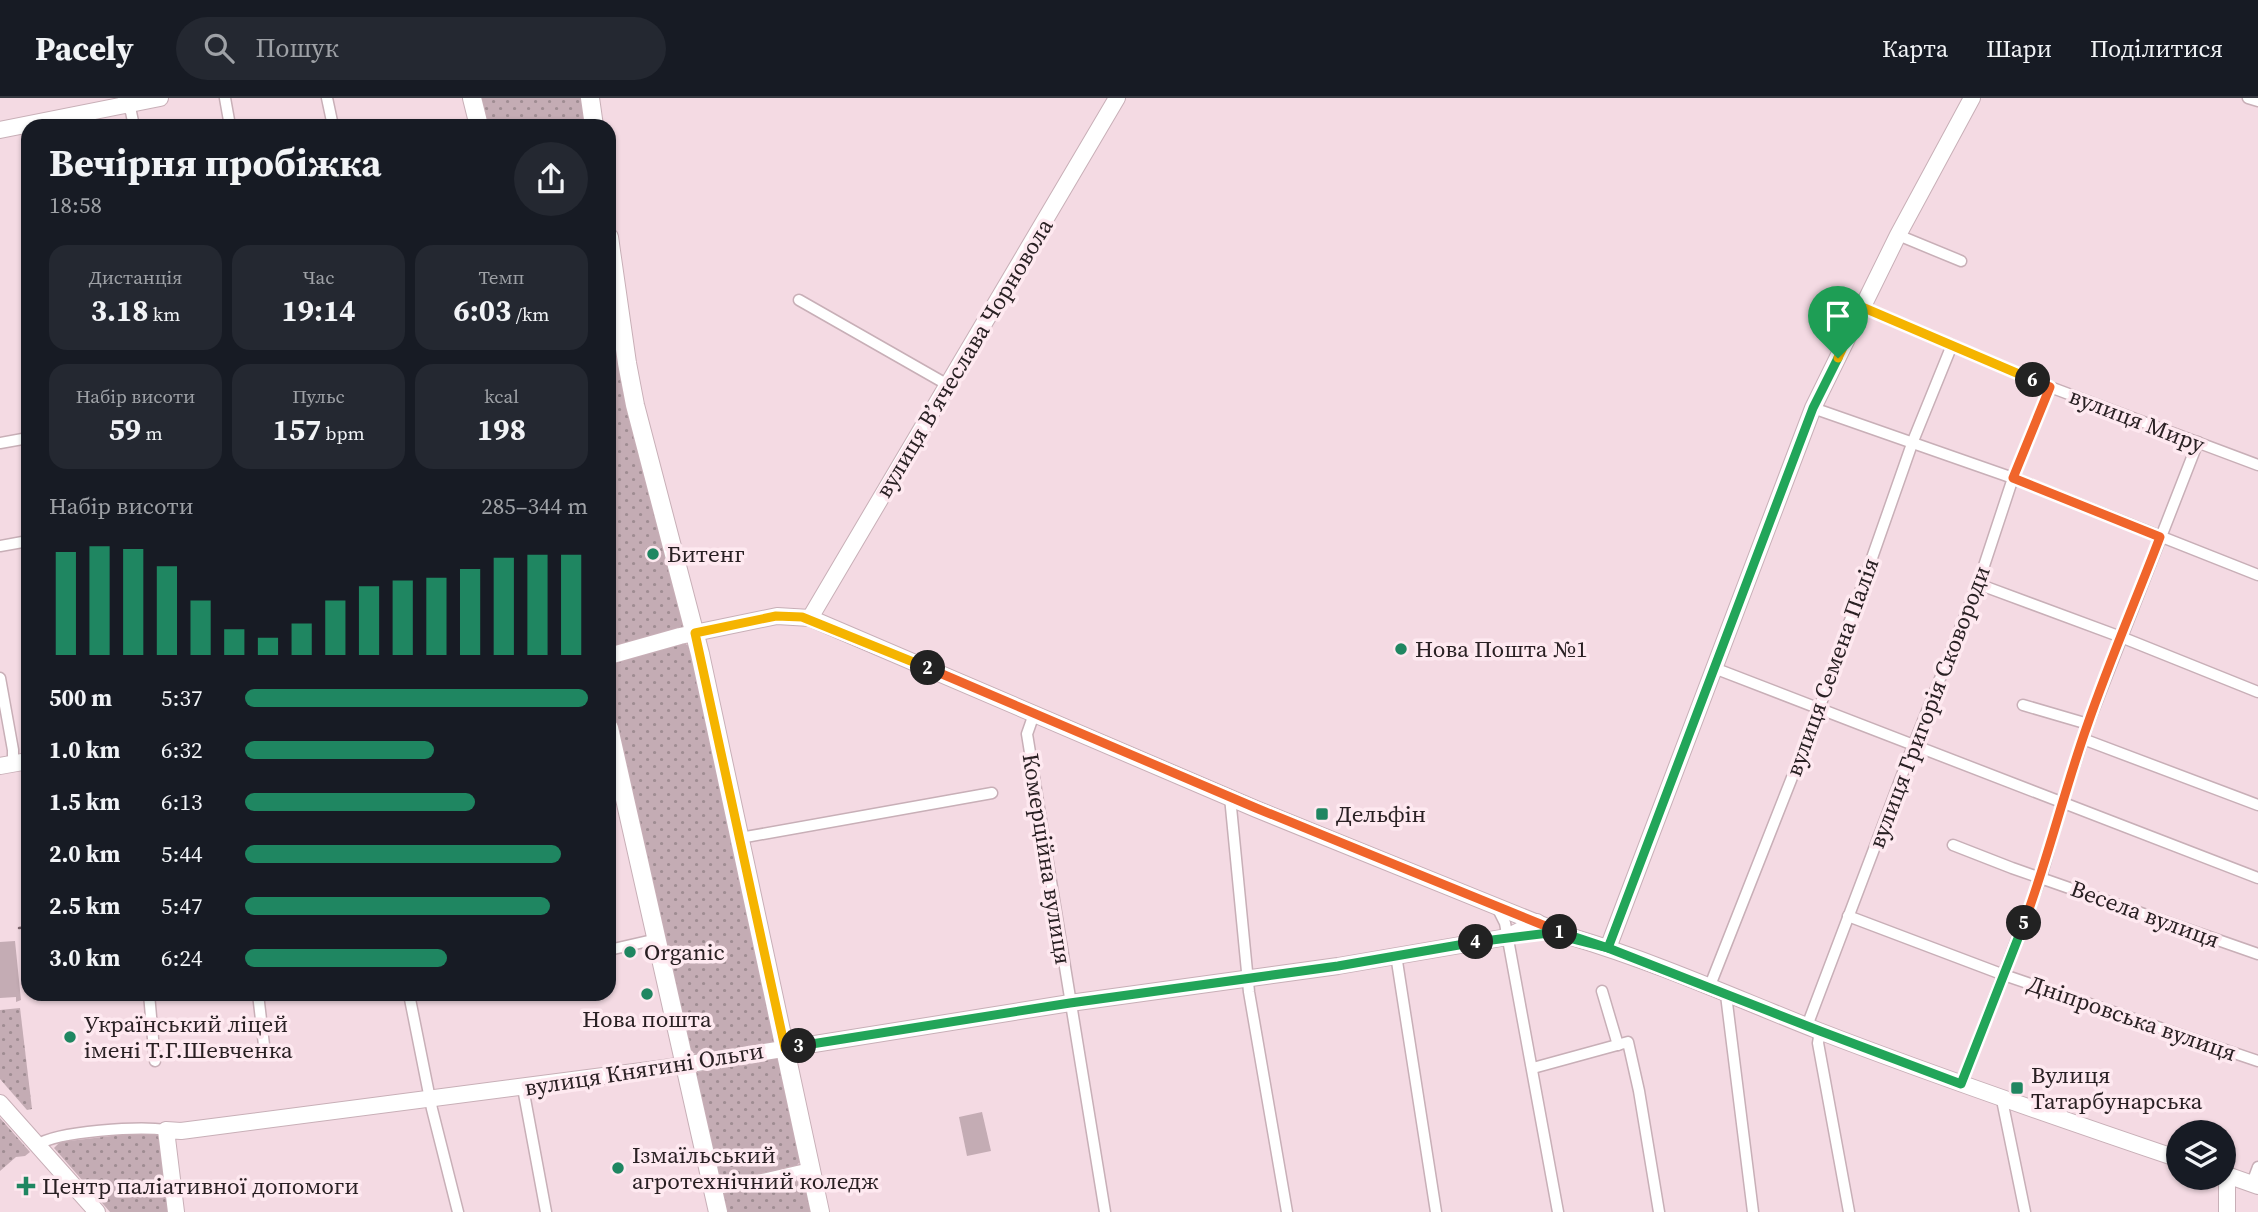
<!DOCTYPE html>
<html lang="uk">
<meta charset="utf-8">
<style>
:root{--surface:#171b24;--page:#242831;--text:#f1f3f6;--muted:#9ea1a6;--line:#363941;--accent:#1f8661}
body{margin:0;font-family:"Source Serif 4",serif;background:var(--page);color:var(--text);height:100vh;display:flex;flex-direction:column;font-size:26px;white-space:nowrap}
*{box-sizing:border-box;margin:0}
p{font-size:23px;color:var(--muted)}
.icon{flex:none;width:38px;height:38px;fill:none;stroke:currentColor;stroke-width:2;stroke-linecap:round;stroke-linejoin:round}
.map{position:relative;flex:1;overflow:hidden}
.side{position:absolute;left:21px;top:21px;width:595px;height:882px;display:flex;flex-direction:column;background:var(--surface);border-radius:21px;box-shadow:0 2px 5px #0004}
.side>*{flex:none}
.buttons{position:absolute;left:2166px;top:1022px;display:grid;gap:14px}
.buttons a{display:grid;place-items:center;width:70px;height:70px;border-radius:50%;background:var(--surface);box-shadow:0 2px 5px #0004;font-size:35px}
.pin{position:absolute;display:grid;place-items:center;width:60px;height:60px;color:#fff;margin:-72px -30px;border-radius:50% 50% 50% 0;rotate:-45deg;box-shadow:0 0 7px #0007}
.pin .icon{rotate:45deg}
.km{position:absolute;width:35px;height:35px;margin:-18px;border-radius:50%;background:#222;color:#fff;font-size:19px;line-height:35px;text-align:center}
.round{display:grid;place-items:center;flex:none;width:74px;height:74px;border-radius:37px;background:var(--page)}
.overview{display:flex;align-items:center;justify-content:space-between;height:119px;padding:0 28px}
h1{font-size:38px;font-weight:700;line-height:52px}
.figures{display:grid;grid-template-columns:repeat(3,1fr);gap:10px;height:119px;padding:7px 28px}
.figures div{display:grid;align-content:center;border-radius:18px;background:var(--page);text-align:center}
.figures b{font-size:30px;font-weight:700}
.figures small{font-size:19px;font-weight:400}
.figures p{font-size:19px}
.chart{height:196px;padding:14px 28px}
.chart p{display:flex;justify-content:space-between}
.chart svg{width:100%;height:126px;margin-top:7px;stroke:var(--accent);stroke-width:6}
ul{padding:0 28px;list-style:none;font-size:23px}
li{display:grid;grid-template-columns:112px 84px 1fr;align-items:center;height:52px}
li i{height:18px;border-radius:9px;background:var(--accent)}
header{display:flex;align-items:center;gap:42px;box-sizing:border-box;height:98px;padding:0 35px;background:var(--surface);border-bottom:2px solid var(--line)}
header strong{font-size:33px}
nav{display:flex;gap:38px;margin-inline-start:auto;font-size:24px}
.search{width:490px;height:63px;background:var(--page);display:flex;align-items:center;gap:18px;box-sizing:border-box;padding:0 24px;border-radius:38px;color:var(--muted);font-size:26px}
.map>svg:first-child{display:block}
.park{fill:url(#park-dots)}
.garden{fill:#c4acb4}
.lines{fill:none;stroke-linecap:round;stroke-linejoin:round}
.stream{stroke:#806870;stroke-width:2.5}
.street-casing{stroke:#c8afb7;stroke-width:13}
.secondary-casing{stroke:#c8afb7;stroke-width:18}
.primary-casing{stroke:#c8afb7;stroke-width:20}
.street{stroke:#fff;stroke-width:10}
.secondary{stroke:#fff;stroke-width:16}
.primary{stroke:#fff;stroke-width:18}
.split-1-casing{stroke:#fff;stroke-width:14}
.split-2-casing{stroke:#fff;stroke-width:14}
.split-3-casing{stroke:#fff;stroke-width:14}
.split-4-casing{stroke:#fff;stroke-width:14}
.split-5-casing{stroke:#fff;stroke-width:14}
.split-6-casing{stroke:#fff;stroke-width:14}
.split-7-casing{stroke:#fff;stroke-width:14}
.split-1{stroke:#22a559;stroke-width:9}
.split-2{stroke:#f0652b;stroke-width:9}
.split-3{stroke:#f5b400;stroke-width:9}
.split-4{stroke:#22a559;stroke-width:9}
.split-5{stroke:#22a559;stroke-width:9}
.split-6{stroke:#f0652b;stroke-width:9}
.split-7{stroke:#f5b400;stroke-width:9}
.poi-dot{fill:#1f8661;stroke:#fee9f0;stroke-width:2.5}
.labels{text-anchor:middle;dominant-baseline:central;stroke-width:7;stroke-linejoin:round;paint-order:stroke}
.street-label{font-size:23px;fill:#292023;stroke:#fee9f0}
.poi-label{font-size:23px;fill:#292023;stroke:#fee9f0;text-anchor:start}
</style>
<header>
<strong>Pacely</strong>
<div class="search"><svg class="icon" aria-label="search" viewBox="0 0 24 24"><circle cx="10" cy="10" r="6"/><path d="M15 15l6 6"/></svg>Пошук</div>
<nav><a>Карта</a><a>Шари</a><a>Поділитися</a></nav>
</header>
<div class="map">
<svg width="2258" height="1114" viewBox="0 0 2258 1114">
<defs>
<pattern id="park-dots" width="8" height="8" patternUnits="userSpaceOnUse" patternTransform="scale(1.75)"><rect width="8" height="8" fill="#c4acb4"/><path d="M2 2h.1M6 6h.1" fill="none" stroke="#9f8c92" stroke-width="1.8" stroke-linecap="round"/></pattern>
</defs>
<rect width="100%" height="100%" fill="#f4dae3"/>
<!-- park -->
<g class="park">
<path d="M480,0H584L588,28H486Z"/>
<path d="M609,184L685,526L683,531L609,553Z"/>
<path d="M684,545L691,549L776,946L699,957L693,955L688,947L609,601V564Z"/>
<path d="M20,910L32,1011L27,1012L0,981V912Z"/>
<path d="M779,959L802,1062L795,1069L724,1085L720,1084L695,979L697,974Z"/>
<path d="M0,1020L30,1054L25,1058L16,1059L0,1073Z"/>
<path d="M154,1033L160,1036L172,1114H110L54,1050L60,1044Z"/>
<path d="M803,1077L805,1078L814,1114H725L723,1096L725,1094Z"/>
</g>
<!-- garden -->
<g class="garden">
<path d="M15,843L21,902L16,904V899L0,900V844Z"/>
<path d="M982,1014L991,1053L967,1058L959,1019Z"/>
</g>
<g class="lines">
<!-- stream -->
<path class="stream" d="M19,830L28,829"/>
<!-- street casing -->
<g class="street-casing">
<g id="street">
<path d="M225,0L230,28"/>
<path d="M327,0L333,28"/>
<path d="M2248,0L2258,3"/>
<path d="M123,2L131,14L134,28"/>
<path d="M1898,137L1961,163"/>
<path d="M799,202L948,287"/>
<path d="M1862,209L2050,289L2258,367"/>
<path d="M1813,310L2013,380L2258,477"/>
<path d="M0,345L28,340"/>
<path d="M0,448L28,443"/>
<path d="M1978,486L2121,539L2258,594"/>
<path d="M1714,570L2258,780"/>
<path d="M0,580L13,652V666"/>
<path d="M2023,607L2088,626"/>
<path d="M1034,616L1027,636L1105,1114"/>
<path d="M2083,641L2258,707"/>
<path d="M1230,699L1249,894L1287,1114"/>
<path d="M740,740L992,695"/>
<path d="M1953,747L2012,770L2258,856"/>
<path d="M1497,809L1505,825L1558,1114"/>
<path d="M1848,818L2004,877L2258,963"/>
<path d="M609,852L657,841"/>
<path d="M1396,857L1436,1114"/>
<path d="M1709,890L1819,611L1913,343L1952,247"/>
<path d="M1602,893L1618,947"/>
<path d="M149,896L155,963"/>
<path d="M258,896L264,947"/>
<path d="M409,896L432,1011L458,1114"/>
<path d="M1726,897L1753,1114"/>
<path d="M1807,928L1913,648L1978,486L2013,380L2050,289"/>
<path d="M1820,933L1818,945L1849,1114"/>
<path d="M1533,970L1628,944L1639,993L1659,1114"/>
<path d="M1961,986L2041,779L2062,705L2088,626L2198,344"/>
<path d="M523,990L546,1114"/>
<path d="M2002,1002L2025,1114"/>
<path d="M37,1047C58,1033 140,1028 166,1032"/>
<path d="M2252,1085L2258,1069"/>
<path d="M713,1092L811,1070"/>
</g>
</g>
<!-- secondary casing -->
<g class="secondary-casing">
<g id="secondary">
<path d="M0,32L160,0"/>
<path d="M810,520L1117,0"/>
<path d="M609,558L680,538L777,518L810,520L1256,711L1572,839C1656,864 1738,901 1819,933C1938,979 2058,1020 2179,1061"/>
<path d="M0,668L28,663"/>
<path d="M1608,850L1813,310L1898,137L1972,0"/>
<path d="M0,1005L97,1114"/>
<path d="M2224,1076L2258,1088"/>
<path d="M2227,1077V1114"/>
<path d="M176,1114L166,1032L181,1033L665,970L1070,905L1338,868L1507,839L1537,824"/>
</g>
</g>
<!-- primary casing -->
<g class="primary-casing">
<g id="primary">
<path d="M472,0L479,28"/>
<path d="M590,0L594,28"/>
<path d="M609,139L627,265L635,307L700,556L820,1114"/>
<path d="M609,630L718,1114"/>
</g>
</g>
<!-- street -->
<use href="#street" class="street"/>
<!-- secondary -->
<use href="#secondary" class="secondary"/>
<!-- primary -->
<use href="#primary" class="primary"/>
</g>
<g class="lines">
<!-- split-1 casing -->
<g class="split-1-casing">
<path id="split-1" d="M1560,834L1608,850L1813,310L1838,260"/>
</g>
<!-- split-2 casing -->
<g class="split-2-casing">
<path id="split-2" d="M928,570L1256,710L1560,834"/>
</g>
<!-- split-3 casing -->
<g class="split-3-casing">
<path id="split-3" d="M799,948L785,950L695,535L776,518L802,519L928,570"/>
</g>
<!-- split-4 casing -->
<g class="split-4-casing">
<path id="split-4" d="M799,948L1070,905L1338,868L1476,844"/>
</g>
<!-- split-5 casing -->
<g class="split-5-casing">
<path id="split-5" d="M1476,844L1549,835L1608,850L1820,933L1961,986L2024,825"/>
</g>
<!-- split-6 casing -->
<g class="split-6-casing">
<path id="split-6" d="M2024,825C2048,761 2064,693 2087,628C2109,564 2136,502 2160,439L2013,380L2050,289L2033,282"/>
</g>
<!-- split-7 casing -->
<g class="split-7-casing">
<path id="split-7" d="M1838,260L1862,209L2033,282"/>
</g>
<!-- split-1 -->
<use href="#split-1" class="split-1"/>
<!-- split-2 -->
<use href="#split-2" class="split-2"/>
<!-- split-3 -->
<use href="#split-3" class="split-3"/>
<!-- split-4 -->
<use href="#split-4" class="split-4"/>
<!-- split-5 -->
<use href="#split-5" class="split-5"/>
<!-- split-6 -->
<use href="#split-6" class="split-6"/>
<!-- split-7 -->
<use href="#split-7" class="split-7"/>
</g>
<!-- markers -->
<g class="poi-dot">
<circle cx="653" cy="456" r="7"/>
<circle cx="1401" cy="551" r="7"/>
<rect x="1315" y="709" width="14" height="14" rx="3.5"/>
<circle cx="630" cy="854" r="7"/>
<circle cx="647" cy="896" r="7"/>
<circle cx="70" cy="939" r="7"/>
<rect x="2010" y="983" width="14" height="14" rx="3.5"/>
<circle cx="618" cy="1070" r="7"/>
<path d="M22.5 1077.5h7v7h7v7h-7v7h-7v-7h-7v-7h7z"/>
</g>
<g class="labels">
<!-- street labels -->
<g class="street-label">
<text transform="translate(964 260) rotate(-59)">вулиця Вʼячеслава Чорновола</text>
<text transform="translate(2137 322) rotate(21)">вулиця Миру</text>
<text transform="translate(1832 569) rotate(-70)">вулиця Семена Палія</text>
<text transform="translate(1929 609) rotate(-69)">вулиця Григорія Сковороди</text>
<text transform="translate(1047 761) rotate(81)">Комерційна вулиця</text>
<text transform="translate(2145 816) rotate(20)">Весела вулиця</text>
<text transform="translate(2132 920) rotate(19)">Дніпровська вулиця</text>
<text transform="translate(644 971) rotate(-9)">вулиця Княгині Ольги</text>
</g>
<!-- poi labels -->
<g class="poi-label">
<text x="667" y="456">Битенг</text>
<text x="1415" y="551">Нова Пошта №1</text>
<text x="1336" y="716">Дельфін</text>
<text x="644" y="854">Organic</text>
<text x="647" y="921" text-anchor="middle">Нова пошта</text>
<text x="84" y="926">Український ліцей<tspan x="84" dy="26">імені Т.Г.Шевченка</tspan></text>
<text x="2031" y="977">Вулиця<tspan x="2031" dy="26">Татарбунарська</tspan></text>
<text x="632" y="1057">Ізмаїльський<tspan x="632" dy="26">агротехнічний коледж</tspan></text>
<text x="42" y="1088">Центр паліативної допомоги</text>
</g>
</g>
</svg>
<div class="buttons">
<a><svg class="icon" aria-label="layers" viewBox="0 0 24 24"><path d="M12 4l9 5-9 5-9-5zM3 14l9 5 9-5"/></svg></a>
</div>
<div class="pin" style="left:1838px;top:260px;background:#1e9e55"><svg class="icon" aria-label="arrive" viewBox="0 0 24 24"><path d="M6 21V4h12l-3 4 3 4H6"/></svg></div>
<b class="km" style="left:1560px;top:834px">1</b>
<b class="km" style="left:928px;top:570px">2</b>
<b class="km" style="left:799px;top:948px">3</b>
<b class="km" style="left:1476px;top:844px">4</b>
<b class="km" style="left:2024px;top:825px">5</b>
<b class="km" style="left:2033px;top:282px">6</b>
<section class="side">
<div class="overview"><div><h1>Вечірня пробіжка</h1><p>18:58</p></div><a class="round"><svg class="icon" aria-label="share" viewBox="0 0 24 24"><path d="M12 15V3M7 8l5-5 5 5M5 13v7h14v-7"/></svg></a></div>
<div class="figures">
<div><p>Дистанція</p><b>3.18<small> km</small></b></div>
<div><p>Час</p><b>19:14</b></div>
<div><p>Темп</p><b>6:03<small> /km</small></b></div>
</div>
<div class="figures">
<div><p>Набір висоти</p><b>59<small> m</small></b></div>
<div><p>Пульс</p><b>157<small> bpm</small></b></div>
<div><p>kcal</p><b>198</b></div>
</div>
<div class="chart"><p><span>Набір висоти</span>285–344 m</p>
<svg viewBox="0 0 160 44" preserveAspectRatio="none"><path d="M5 44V8M15 44V6M25 44V7M35 44V13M45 44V25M55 44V35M65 44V38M75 44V33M85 44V25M95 44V20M105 44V18M115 44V17M125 44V14M135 44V10M145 44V9M155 44V9"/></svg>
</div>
<ul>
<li><b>500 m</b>5:37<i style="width:100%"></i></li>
<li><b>1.0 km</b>6:32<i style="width:55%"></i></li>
<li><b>1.5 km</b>6:13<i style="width:67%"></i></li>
<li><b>2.0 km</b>5:44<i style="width:92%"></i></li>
<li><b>2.5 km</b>5:47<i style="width:89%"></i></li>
<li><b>3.0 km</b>6:24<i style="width:59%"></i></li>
</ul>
</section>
</div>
